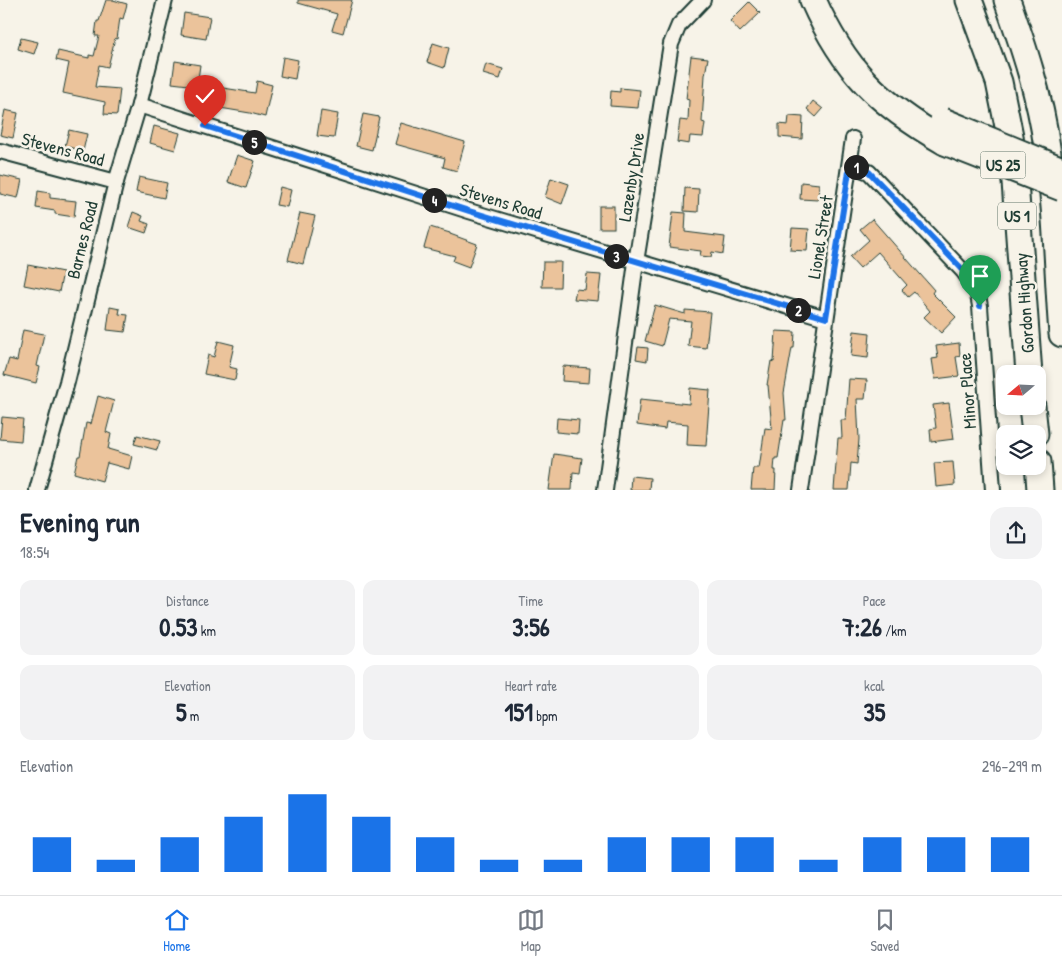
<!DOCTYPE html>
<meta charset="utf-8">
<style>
:root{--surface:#fff;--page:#f2f2f3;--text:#1f2937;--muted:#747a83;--line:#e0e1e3;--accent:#1a73e8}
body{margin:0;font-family:"Patrick Hand",sans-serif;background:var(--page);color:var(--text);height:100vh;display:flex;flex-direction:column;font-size:19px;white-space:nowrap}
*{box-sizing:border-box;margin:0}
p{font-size:16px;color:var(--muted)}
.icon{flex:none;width:28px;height:28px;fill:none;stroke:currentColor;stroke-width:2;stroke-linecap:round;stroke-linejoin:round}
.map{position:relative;height:490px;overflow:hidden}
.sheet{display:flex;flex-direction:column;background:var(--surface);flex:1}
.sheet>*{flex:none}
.needle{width:32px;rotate:251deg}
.buttons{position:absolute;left:996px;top:365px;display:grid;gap:10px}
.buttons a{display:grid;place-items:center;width:50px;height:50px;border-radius:10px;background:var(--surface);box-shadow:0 2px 8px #0003;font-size:25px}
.pin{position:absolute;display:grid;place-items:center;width:42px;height:42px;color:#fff;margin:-51px -21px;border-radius:50% 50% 50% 0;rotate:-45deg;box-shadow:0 0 5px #0007}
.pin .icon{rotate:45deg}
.km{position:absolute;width:25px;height:25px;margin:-12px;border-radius:50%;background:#222;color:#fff;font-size:14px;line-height:25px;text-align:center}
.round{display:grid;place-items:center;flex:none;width:52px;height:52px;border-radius:15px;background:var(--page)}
.headline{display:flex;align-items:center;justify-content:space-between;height:85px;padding:0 20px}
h1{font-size:28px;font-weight:700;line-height:38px}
.metrics{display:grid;grid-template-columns:repeat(3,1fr);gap:8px;height:85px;padding:5px 20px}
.metrics div{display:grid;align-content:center;border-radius:12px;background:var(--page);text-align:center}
.metrics b{font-size:25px;font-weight:700}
.metrics small{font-size:14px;font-weight:400}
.metrics p{font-size:14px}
.chart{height:140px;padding:10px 20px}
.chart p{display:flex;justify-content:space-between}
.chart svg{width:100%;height:90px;margin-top:5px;stroke:var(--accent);stroke-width:6}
.menu{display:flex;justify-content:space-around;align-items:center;height:70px;border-top:1px solid var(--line);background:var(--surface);font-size:14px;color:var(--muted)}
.menu a{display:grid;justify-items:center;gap:2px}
.menu .current{color:var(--accent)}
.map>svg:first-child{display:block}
.building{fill:#ebc39b;stroke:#1f3d34}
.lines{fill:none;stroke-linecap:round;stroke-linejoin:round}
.street-casing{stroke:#1f3d34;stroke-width:18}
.highway-casing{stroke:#1f3d34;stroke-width:29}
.street{stroke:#f7f3e8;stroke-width:14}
.highway{stroke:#f7f3e8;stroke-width:25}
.highway-bridge-casing{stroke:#1f3d34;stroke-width:29;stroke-linecap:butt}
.highway-bridge{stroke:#f7f3e8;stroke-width:25}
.route-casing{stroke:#fff;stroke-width:10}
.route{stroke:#1a73e8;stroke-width:6}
.labels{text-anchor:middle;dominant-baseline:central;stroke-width:5;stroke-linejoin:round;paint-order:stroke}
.shield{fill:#f7f3e8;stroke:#60746a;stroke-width:1}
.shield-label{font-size:16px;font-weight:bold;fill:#1f3d34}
.street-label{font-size:18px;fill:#1f3d34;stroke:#f7f3e8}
</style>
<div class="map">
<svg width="1062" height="490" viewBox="0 0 1062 490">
<rect width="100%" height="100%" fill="#f7f3e8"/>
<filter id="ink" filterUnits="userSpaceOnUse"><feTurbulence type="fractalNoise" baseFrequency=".02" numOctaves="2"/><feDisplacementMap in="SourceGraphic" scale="10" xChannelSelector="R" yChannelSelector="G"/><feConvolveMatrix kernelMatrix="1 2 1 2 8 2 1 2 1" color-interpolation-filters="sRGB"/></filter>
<g filter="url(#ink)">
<!-- building -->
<g class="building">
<path d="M106,0H113L127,4L123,19L120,18L117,39L115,38L108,67L99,65L95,87L120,89L117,115L104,114L105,102L63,93L69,63L56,60L58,51L89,58V55L94,56L99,36H95L97,21H99Z"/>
<path d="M298,0H352L343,33L332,30L337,14L298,3Z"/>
<path d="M749,2L760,13L740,32L730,21Z"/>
<path d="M184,13L210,17L206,39L181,35Z"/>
<path d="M21,38L38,42L34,54L18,49Z"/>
<path d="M433,43L449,48L444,68L427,62Z"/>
<path d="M691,56L708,58L705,75L702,122L705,123L703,137L690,136L689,144L677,142L680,120L688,121L689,100L686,99Z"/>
<path d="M283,57L298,60L295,79L280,76Z"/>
<path d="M175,61L200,65L197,86L172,83Z"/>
<path d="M486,64L503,69L500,79L483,74Z"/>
<path d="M257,81L272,85L265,117L250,113L214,107L217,87L255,93Z"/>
<path d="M620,88L640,90L638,108L610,106L611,91L620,92Z"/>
<path d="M813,101L823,109L816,117L807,109Z"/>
<path d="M5,110L18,113L13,138L0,135Z"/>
<path d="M321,111L338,114L334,138L317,136Z"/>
<path d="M363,114L379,117L372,150L356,146Z"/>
<path d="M789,116L803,117L802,139L779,137V124L788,125Z"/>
<path d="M401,123L465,142L457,171L443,167L445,158L395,144Z"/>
<path d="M154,126L180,133L175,150L150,143Z"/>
<path d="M69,130L87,134L83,151L65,146Z"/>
<path d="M237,155L255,161L246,188L228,182Z"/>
<path d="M0,175L22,180L18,198L0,194Z"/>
<path d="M139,177L167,183L164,198L136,192Z"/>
<path d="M551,178L569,184L562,204L545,197Z"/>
<path d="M801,182L819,184L818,200L800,199Z"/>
<path d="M280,187L291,190L287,207L276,205Z"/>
<path d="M685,188L699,189L698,212L684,211Z"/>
<path d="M38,191L50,193V198L76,201L74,217L55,214V211L36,208Z"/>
<rect x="599" y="206" width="15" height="22"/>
<path d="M133,212L143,216L141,221L149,224L146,233L128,227Z"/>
<path d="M673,212L686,213L685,232L725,237L723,254L712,252L711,257L700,256L701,251L669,247Z"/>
<path d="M300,213L315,216L303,264L288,260Z"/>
<path d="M872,219L934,290L932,293L956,317L941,333L924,317L930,311L914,292L908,297L902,290L907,285L878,252L860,268L850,257L869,240L860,229Z"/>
<path d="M430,227L450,233V234L477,244L469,267L453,261L455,256L424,248Z"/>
<path d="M792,228L809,229L807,251L790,250Z"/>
<path d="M543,262H561L560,287H542Z"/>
<path d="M28,265L63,272L59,292L24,285Z"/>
<path d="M587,274L601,275L598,301L574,299L576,289L585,290Z"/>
<path d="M655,305L685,314V310L710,312L706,348L688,346L691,321L669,319L662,346L645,341Z"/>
<path d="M110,307L120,309L119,314L128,315L125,332L107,330Z"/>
<path d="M23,330L44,334L37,366L40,367L36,383L4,375L9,359L17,361Z"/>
<path d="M776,331L795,332L794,348H792L784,393L786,420H784L778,458H775L774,470H776L775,490H751L753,468H759L765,428L772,429L768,385H767L771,361L774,362Z"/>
<path d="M854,331L870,333L868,358L851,356Z"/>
<path d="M218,341L234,345L229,367L237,369L235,380L204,374L208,355L214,357Z"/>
<path d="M959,343L960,356L956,357L959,376L935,379L932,359L938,358L936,346Z"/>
<path d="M638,347L648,348L647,361L636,359Z"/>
<path d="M563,366L590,368L589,383L562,381Z"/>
<path d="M849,379L867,380L865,399H857L859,439L857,464L851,463L849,490H834L838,438H842L841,420H846Z"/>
<path d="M690,388L710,390L706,446L687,445L688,424L666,422L665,429L637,425L640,399L689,404Z"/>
<path d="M98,396L114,401L106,432L111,434L108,449L132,456L129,469L107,463L102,481L74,473L78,456H80L86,423L91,424Z"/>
<path d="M949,403L954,439L931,442L930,429L936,428L933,405Z"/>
<path d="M2,417L23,419L21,441L0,439Z"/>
<path d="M557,418L579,420L578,434L556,432Z"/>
<path d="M137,435L160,441L157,450L134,444Z"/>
<path d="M554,454L582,458L580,473L573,472L572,490H549Z"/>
<path d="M953,462L955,485L936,487L934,463Z"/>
<path d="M631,476L650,478L649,490H630Z"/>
</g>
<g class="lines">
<!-- street casing -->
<g class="street-casing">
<g id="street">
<path d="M139,105L469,211L826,318"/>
<path d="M0,151L116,182"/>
<path d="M850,165L869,172L963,271L977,290L980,306L993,490"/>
<path d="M37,490L67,382L116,182L139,105L165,0"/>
<path d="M605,490L636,262L671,44L679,25L703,0"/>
<path d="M801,490L853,139"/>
</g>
</g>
<!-- highway casing -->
<g class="highway-casing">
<g id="highway">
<path d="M813,0C844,70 879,104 945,142"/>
<path d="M969,0L999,82L1010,136L1015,182L1029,374"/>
<path d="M1007,0C1024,48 1040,96 1047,147C1057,209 1057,272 1062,334"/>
<path d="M1032,406L1035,434"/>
<path d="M1038,462L1040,490"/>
</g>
</g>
<!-- street -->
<use href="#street" class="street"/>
<!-- highway -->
<use href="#highway" class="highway"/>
<!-- highway-bridge casing -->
<g class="highway-bridge-casing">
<g id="highway-bridge">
<path d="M943,121L1062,170"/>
<path d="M945,142L1062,188"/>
</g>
</g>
<!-- highway-bridge -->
<use href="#highway-bridge" class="highway-bridge"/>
</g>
</g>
<g class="lines" filter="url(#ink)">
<!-- route casing -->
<g class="route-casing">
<path id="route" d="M205,126L469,211L826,318L850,165L869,172L964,271L977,290L980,306"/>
</g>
<!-- route -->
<use href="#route" class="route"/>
</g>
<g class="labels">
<!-- shield labels -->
<g class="shield">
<rect x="980.5" y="151.5" width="45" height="27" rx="4"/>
<rect x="998" y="202.5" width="38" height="27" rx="4"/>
</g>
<g class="shield-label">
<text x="1003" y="165">US 25</text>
<text x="1017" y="216">US 1</text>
</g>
<!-- street labels -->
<g class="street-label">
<text transform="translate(63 149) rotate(15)">Stevens Road</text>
<text transform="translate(631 177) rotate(-81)">Lazenby Drive</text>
<text transform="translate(501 201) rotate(17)">Stevens Road</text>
<text transform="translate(820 237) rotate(-81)">Lionel Street</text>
<text transform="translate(82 240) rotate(-76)">Barnes Road</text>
<text transform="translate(1024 303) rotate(-94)">Gordon Highway</text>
<text transform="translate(967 391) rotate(-94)">Minor Place</text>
</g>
</g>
</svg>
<div class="buttons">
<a><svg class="needle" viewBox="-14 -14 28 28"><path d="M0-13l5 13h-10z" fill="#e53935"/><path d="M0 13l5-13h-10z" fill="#747a83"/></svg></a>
<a><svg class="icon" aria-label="layers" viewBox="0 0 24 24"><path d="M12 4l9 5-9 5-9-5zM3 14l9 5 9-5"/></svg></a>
</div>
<div class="pin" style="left:980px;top:306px;background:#1e9e55"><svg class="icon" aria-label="arrive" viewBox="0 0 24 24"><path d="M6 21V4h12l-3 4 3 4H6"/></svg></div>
<div class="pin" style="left:205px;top:126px;background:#d93025"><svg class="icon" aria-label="check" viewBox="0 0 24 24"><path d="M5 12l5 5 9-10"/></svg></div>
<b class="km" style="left:856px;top:167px">1</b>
<b class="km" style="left:798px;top:310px">2</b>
<b class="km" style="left:616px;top:256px">3</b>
<b class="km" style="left:434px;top:200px">4</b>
<b class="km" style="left:254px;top:142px">5</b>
</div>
<section class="sheet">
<div class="headline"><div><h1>Evening run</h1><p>18:54</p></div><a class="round"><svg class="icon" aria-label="share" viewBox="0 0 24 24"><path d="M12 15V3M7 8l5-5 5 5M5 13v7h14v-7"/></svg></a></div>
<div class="metrics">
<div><p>Distance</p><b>0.53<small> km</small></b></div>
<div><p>Time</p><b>3:56</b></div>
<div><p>Pace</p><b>7:26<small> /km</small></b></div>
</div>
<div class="metrics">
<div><p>Elevation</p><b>5<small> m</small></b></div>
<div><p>Heart rate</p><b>151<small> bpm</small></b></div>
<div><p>kcal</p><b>35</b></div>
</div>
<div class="chart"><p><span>Elevation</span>296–299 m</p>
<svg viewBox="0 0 160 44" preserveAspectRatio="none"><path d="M5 44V27M15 44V38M25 44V27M35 44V17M45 44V6M55 44V17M65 44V27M75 44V38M85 44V38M95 44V27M105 44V27M115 44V27M125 44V38M135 44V27M145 44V27M155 44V27"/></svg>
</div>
</section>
<nav class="menu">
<a class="current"><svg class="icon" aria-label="home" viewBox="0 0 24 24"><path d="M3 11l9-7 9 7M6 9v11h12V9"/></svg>Home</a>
<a><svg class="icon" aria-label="map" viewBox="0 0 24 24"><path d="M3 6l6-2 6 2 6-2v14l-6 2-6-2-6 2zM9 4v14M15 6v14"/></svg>Map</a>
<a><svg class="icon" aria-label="saved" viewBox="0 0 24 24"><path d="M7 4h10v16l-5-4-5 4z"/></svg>Saved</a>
</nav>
